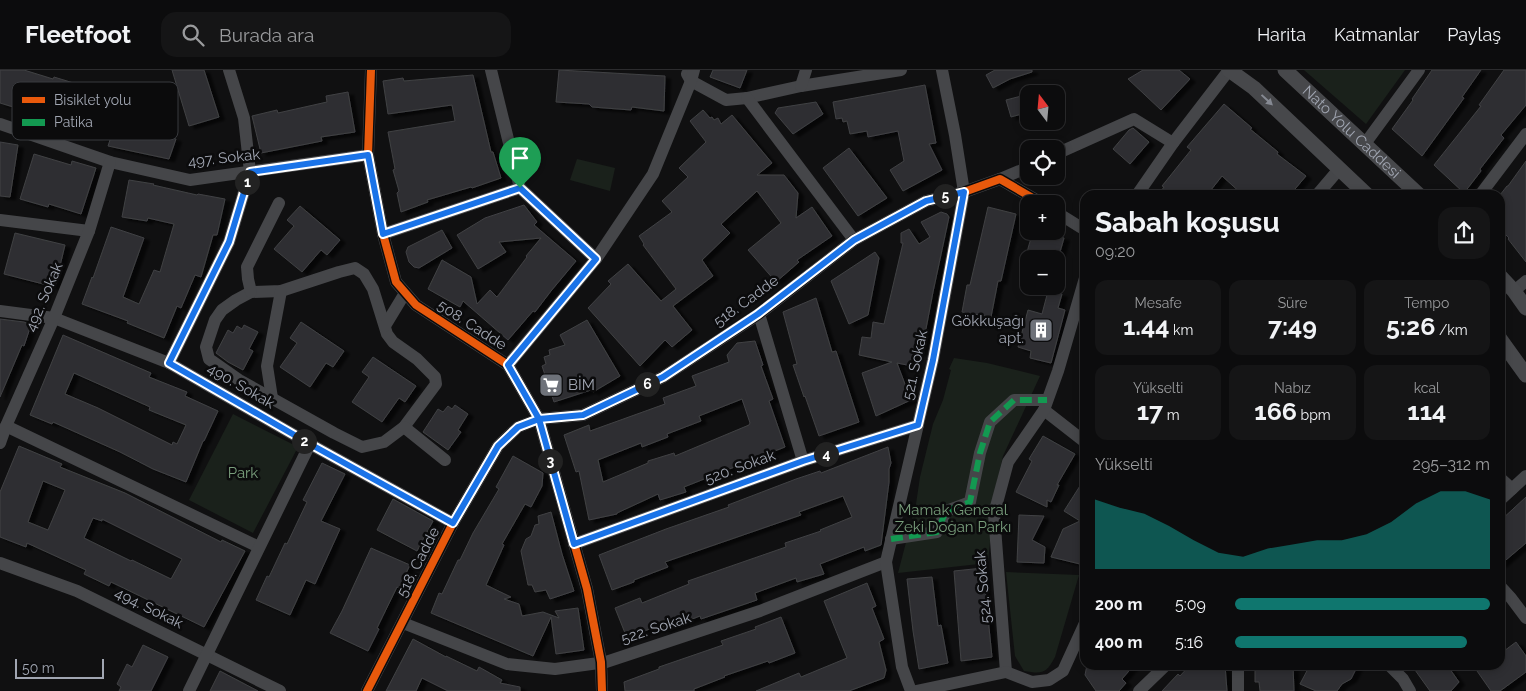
<!DOCTYPE html>
<html lang="tr">
<meta charset="utf-8">
<style>
:root{--surface:#0c0c0d;--page:#151516;--text:#f1f3f6;--muted:#9a9b9d;--line:#2c2c2e;--accent:#0f766e}
body{margin:0;font-family:Raleway,sans-serif;background:var(--page);color:var(--text);height:100vh;display:flex;flex-direction:column;font-size:19px;white-space:nowrap}
*{box-sizing:border-box;margin:0}
p{font-size:16px;color:var(--muted)}
.icon{flex:none;width:28px;height:28px;fill:none;stroke:currentColor;stroke-width:2;stroke-linecap:round;stroke-linejoin:round}
.map{position:relative;flex:1;overflow:hidden}
.panel{position:absolute;left:1080px;top:120px;width:425px;height:480px;display:flex;flex-direction:column;background:var(--surface);border-radius:15px;box-shadow:0 2px 8px #0003,0 0 0 1px var(--line)}
.panel>*{flex:none}
.needle{width:32px;rotate:344deg}
.tools{position:absolute;left:1020px;top:15px;display:grid;gap:10px}
.tools a{display:grid;place-items:center;width:45px;height:45px;border-radius:10px;background:var(--surface);box-shadow:0 2px 8px #0003,0 0 0 1px var(--line);font-size:25px}
.scale{position:absolute;left:15px;bottom:12px;width:89px;box-sizing:border-box;padding-left:5px;border:2px solid #a1a6b2;border-top:0;font-size:14px;line-height:18px;white-space:nowrap;color:#a1a6b2;-webkit-text-stroke:4px #0b0b0c;paint-order:stroke}
.pin{position:absolute;display:grid;place-items:center;width:42px;height:42px;color:#fff;margin:-51px -21px;border-radius:50% 50% 50% 0;rotate:-45deg;box-shadow:0 0 5px #0007}
.pin .icon{rotate:45deg}
.km{position:absolute;width:25px;height:25px;margin:-12px;border-radius:50%;background:#222;color:#fff;font-size:14px;line-height:25px;text-align:center}
.round{display:grid;place-items:center;flex:none;width:52px;height:52px;border-radius:15px;background:var(--page)}
.head{display:flex;align-items:center;justify-content:space-between;height:85px;padding:0 15px}
h1{font-size:28px;font-weight:700;line-height:38px}
.stats{display:grid;grid-template-columns:repeat(3,1fr);gap:8px;height:85px;padding:5px 15px}
.stats div{display:grid;align-content:center;border-radius:12px;background:var(--page);text-align:center}
.stats b{font-size:25px;font-weight:700}
.stats small{font-size:14px;font-weight:400}
.stats p{font-size:14px}
.chart{height:140px;padding:10px 15px}
.chart p{display:flex;justify-content:space-between}
.chart svg{width:100%;height:90px;margin-top:5px;fill:var(--accent);opacity:.7}
ul{padding:0 15px;list-style:none;font-size:16px}
li{display:grid;grid-template-columns:80px 60px 1fr;align-items:center;height:38px}
li i{height:12px;border-radius:6px;background:var(--accent)}
header{display:flex;align-items:center;gap:30px;box-sizing:border-box;height:70px;padding:0 25px;background:var(--surface);border-bottom:1px solid var(--line)}
header strong{font-size:24px}
nav{display:flex;gap:28px;margin-inline-start:auto;font-size:18px}
.search{width:350px;height:45px;background:var(--page);display:flex;align-items:center;gap:12px;box-sizing:border-box;padding:0 18px;border-radius:15px;color:var(--muted);font-size:19px}
.map>svg:first-child{display:block}
.green{fill:#1a211b}
.building{fill:#2f2f31;stroke:#404144;fill-rule:evenodd;filter:url(#shadow)}
.lines{fill:none;stroke-linecap:round;stroke-linejoin:round}
.minor{stroke:#454649;stroke-width:12}
.major{stroke:#47484b;stroke-width:15}
.quiet{stroke:#139951;stroke-width:6;stroke-dasharray:12 6;stroke-linecap:butt}
.cycleway-casing{stroke:#0b0b0c;stroke-width:11}
.cycleway{stroke:#e8590c;stroke-width:8}
.oneway{fill:#868a93}
.route-casing{stroke:#fff;stroke-width:10}
.route{stroke:#1a73e8;stroke-width:6}
.labels{text-anchor:middle;dominant-baseline:central;stroke-width:5;stroke-linejoin:round;paint-order:stroke}
.street-label{font-size:15px;fill:#a1a6b2;stroke:#0b0b0c}
.poi-label{font-size:15px;fill:#a1a6b2;stroke:#0b0b0c;text-anchor:end}
.park-label{font-size:15px;fill:#789d7b;stroke:#0b0b0c}
.key{fill:#0b0b0c;stroke:#383a3e;stroke-width:1}
.key-label{font-size:14px;fill:#a1a6b2}
</style>
<header>
<strong>Fleetfoot</strong>
<div class="search"><svg class="icon" aria-label="search" viewBox="0 0 24 24"><circle cx="10" cy="10" r="6"/><path d="M15 15l6 6"/></svg>Burada ara</div>
<nav><a>Harita</a><a>Katmanlar</a><a>Paylaş</a></nav>
</header>
<div class="map">
<svg width="1526" height="621" viewBox="0 0 1526 621">
<defs>
<filter id="shadow"><feDropShadow dx="5.5" dy="3" stdDeviation="1" flood-color="#0009"/></filter>
</defs>
<rect width="100%" height="100%" fill="#101011"/>
<!-- green -->
<g class="green">
<path d="M1304,0H1405L1366,54Z"/>
<path d="M577,89L615,98L610,121L570,110Z"/>
<path d="M954,288L987,293L1040,306L1003,386L995,420L988,493L898,503L916,434L920,407L933,354L943,330L951,300L949,299Z"/>
<path d="M233,344L298,377L253,463L189,430Z"/>
<path d="M1006,502L1079,505L1055,587C1046,604 1042,604 1024,601L1015,586Z"/>
</g>
<!-- building -->
<g class="building">
<path d="M0,0H24L53,9L54,7L80,15L79,18L115,29L114,33L171,51L166,66L176,69L169,89L108,76L110,70L78,60L79,57L0,33Z"/>
<path d="M172,0H204L219,47L189,56Z"/>
<path d="M559,0L665,6L664,41L632,37L631,40L592,37L589,34L556,32Z"/>
<path d="M713,0H747L740,18L710,7Z"/>
<path d="M995,0H1032V2L1010,9L993,18L986,5Z"/>
<path d="M1143,0H1179L1190,9L1161,40L1128,9Z"/>
<path d="M1432,0H1481L1462,27L1464,28L1422,86L1392,59L1413,30L1412,29Z"/>
<path d="M1504,0H1526V35L1501,65L1504,68L1480,99L1481,101L1464,123L1434,95L1481,36L1479,35Z"/>
<path d="M473,5L491,82H493L501,108L472,118L471,117L427,130L428,132L401,142L397,123L399,121L393,100L395,99L388,62L455,51L452,35L388,44L383,11L403,8L404,11Z"/>
<path d="M925,15L936,73L929,74L942,100L903,121L890,100L904,91L898,61L868,67L867,61L850,64L847,51L843,52L842,48L836,49L833,32Z"/>
<path d="M348,22L355,62L321,67L322,71L261,83L252,46L277,40L278,43L327,32L326,26Z"/>
<path d="M1029,24V42L1011,47L1006,30Z"/>
<path d="M816,32L823,44L793,64L775,43L778,38Z"/>
<path d="M1224,34L1252,58L1250,59L1278,82L1277,84L1306,106L1290,125H1243L1222,106L1207,125H1158L1164,117L1162,116L1191,80L1187,77Z"/>
<path d="M703,40L710,48L712,47L714,50L718,48L721,54L732,45L772,93L757,105H784L798,123L796,148L812,137L832,166L797,190L799,192L776,212L748,180L781,153L757,121L721,154L730,163L702,190L713,206L673,236L692,260L672,277L665,270L640,296L588,238L611,214L608,211L628,194L661,231L676,219L643,175L644,174L639,166L672,142L662,131L688,107L679,98L706,72L690,51Z"/>
<path d="M1133,58L1149,72L1130,94L1113,79L1129,60Z"/>
<path d="M0,72L18,75L10,127L0,126Z"/>
<path d="M849,78L887,128L858,146L823,98Z"/>
<path d="M34,84L71,95L72,91L96,98L81,144L49,134L48,137L20,129Z"/>
<path d="M1526,91V192L1508,169L1509,168L1500,159V125L1507,116H1508Z"/>
<path d="M129,110L154,114L153,115L197,125L198,124L225,129L217,165H213L201,207L195,205L181,238L177,236L164,268L127,253L128,251L82,234L92,207L93,208L111,157L144,168L123,227L139,234L154,200L160,202L174,154L148,148L147,151L122,147Z"/>
<path d="M524,135L537,152L534,155L576,191L551,221L535,242L533,241L508,270L463,231L460,237L428,219L442,190L471,207L477,234L490,220L497,227L527,187L526,186L541,168L499,172L506,182L478,199L457,165L485,148Z"/>
<path d="M300,136L340,170L327,185L321,180L302,202L274,179L294,156L287,150Z"/>
<path d="M988,137L1016,144L1001,211H998L991,247L962,242L967,215H970Z"/>
<path d="M941,142L947,144L949,147L933,222L925,264H926L921,283L913,282L912,296L897,293L911,330L876,346L862,303L892,292L859,285L862,267L871,268L873,252L884,254L903,173H901V163L909,159L919,174L930,167L921,152Z"/>
<path d="M442,160L452,178L419,198L414,197L409,192L406,182L408,177Z"/>
<path d="M1033,161H1040L1064,168L1058,189H1025Z"/>
<path d="M15,163L65,175L55,217L4,204Z"/>
<path d="M875,182L879,188L868,245L849,254L831,211Z"/>
<path d="M1048,221L1062,224L1058,238L1065,240L1051,293L1030,288L1031,281L1018,277L1028,240L1042,244Z"/>
<path d="M816,228L832,282L836,281L859,352L819,366L805,326L804,327L793,295L797,294L783,242Z"/>
<path d="M0,249L24,252L31,255L24,276L22,275L0,327Z"/>
<path d="M587,250L620,306L593,322L591,320L554,332L542,296L546,294L544,287L550,285L549,280L565,275L560,265Z"/>
<path d="M301,252L344,281L333,297L326,293L310,317L280,297L297,273L290,268Z"/>
<path d="M244,255L258,262L249,279L253,281L243,300L228,292L216,283L228,260L233,263L237,256L242,259Z"/>
<path d="M63,265L151,303L149,307L187,322L185,326L218,341L204,371H203L186,412L153,399L120,382L53,352L52,354L30,345ZM74,303L150,337L149,340L186,355L177,374L173,372L172,375L98,338L65,324Z"/>
<path d="M755,271L763,295L761,296L773,329L769,331L785,377L684,417L686,422L660,430L658,424L617,443V444L589,450L579,401L576,402L564,365L589,355L590,361L665,334L663,328L696,316L692,306L729,292L727,285L737,273ZM742,329L750,353L749,355L675,386L674,383L648,391V393L603,412L598,390L641,373L642,377L668,367L667,364L701,351L699,346Z"/>
<path d="M373,287L416,316L405,332L399,328L382,352L352,332L369,307L362,302Z"/>
<path d="M455,335L468,344L458,360L461,362L448,380L423,362L438,339L443,342L448,336L452,339Z"/>
<path d="M1043,366L1075,384L1057,415H1059L1051,432L1047,430V437L1016,422L1032,391L1029,389Z"/>
<path d="M19,376L62,394L60,397L125,423L221,472L222,470L245,481L204,557L111,512L109,516L84,504L86,500L27,473L26,477L0,467V422ZM43,411L65,420L48,460L28,452ZM93,448L102,451V449L182,489L171,509L132,490L131,491L84,468Z"/>
<path d="M888,377L891,393L889,399V412L881,475L865,481L864,477L820,494L824,504L797,512L796,508L755,523L757,530L701,549L700,546L664,560L662,554L627,568L615,538L640,528L642,533L689,514L688,511L786,477L785,473L821,461L820,460L852,447L843,426L799,442L801,445L665,492L668,497L634,510V512L612,520L599,485L666,459L729,437L728,435L796,409L820,401L821,403Z"/>
<path d="M513,386L543,403L542,416L531,437L525,434L502,474L504,475L486,515L511,527L504,529L519,534L522,546L543,542L559,548L555,541L578,538L584,580L556,584L551,547L533,586L431,543L439,523L442,524L458,490H460L473,463L499,419L496,417Z"/>
<path d="M322,393L345,404L321,451L340,459L315,514L306,510L290,545L256,530L267,506L269,507L285,473L287,474L307,432L303,430Z"/>
<path d="M1085,408V483L1080,494L1051,487L1063,459L1080,451L1064,441Z"/>
<path d="M1526,427V473L1500,495V451Z"/>
<path d="M393,429L433,451L417,481L377,460Z"/>
<path d="M551,442L562,484L574,521L550,529L546,520L535,522L532,515H528L521,481L526,469L531,466L535,455L539,454L538,446Z"/>
<path d="M1019,445L1044,446L1032,470L1045,477L1044,493L1017,492Z"/>
<path d="M371,478L410,495L399,518L397,517L377,558L379,559L368,581L330,563L342,541Z"/>
<path d="M983,498L992,587L961,591L954,501Z"/>
<path d="M932,507L938,556L941,555L948,593L919,599L913,561L907,509Z"/>
<path d="M867,513L876,536L872,538L884,569L879,572L886,600L884,608L849,621H756L799,603L801,607L847,588L824,531Z"/>
<path d="M781,547L795,583L769,593L768,591L724,606L725,607L694,619V621H625L624,612L659,599V597L723,575L721,571L756,559L755,557Z"/>
<path d="M413,569L446,587V586L477,601L479,597L502,610L500,613L520,617V621H448L422,608L416,621H386Z"/>
<path d="M1516,572L1526,586V602L1500,621H1491L1477,601L1485,595H1500V584Z"/>
<path d="M143,575L168,587L151,621H119L121,617L117,614L127,594L132,597Z"/>
<path d="M1087,595H1134L1122,609L1126,613L1119,621H1096L1085,605Z"/>
<path d="M1190,595H1225L1227,621H1162L1178,604L1180,606Z"/>
<path d="M1255,595H1293L1294,621H1260L1259,612H1255Z"/>
<path d="M1310,595H1358L1351,609L1342,614L1337,621H1316L1300,614Z"/>
<path d="M1423,595H1447L1459,612L1451,621H1430L1415,600Z"/>
<path d="M220,601L258,621H210Z"/>
</g>
<g class="lines">
<!-- minor -->
<g class="minor">
<path d="M371,0L368,85L383,164L396,212L416,235L508,295L539,349L587,519L601,592L602,621"/>
<path d="M491,0L520,118L596,189"/>
<path d="M687,4L691,11L726,30L747,28L801,16L901,0"/>
<path d="M801,16L806,0"/>
<path d="M747,28L854,170"/>
<path d="M0,54L110,92L190,110L368,85"/>
<path d="M1364,75L1419,0"/>
<path d="M1056,84L1134,49L1173,73"/>
<path d="M1000,109L1029,97"/>
<path d="M1137,125L1173,73L1229,0"/>
<path d="M1317,125L1340,98"/>
<path d="M1480,125L1526,64"/>
<path d="M1056,142L1085,160"/>
<path d="M0,150L89,161"/>
<path d="M383,164L520,118"/>
<path d="M355,198L364,204L373,219L387,264L393,272L417,289L435,307L436,314L404,357L384,372L362,377L334,363L239,310L209,289L206,277L215,250L222,240L236,230L251,222L281,221L339,202Z"/>
<path d="M1514,221L1526,211"/>
<path d="M251,222L248,209L247,197L279,133"/>
<path d="M0,241L54,248L169,293L310,374L453,453"/>
<path d="M759,244L803,391"/>
<path d="M385,256L405,223"/>
<path d="M169,293L229,172L250,102L244,48L229,0"/>
<path d="M508,295L596,189L653,104L691,11L694,0"/>
<path d="M272,328L267,296L281,221"/>
<path d="M1044,340L1085,372"/>
<path d="M6,356L259,477"/>
<path d="M404,357L445,390"/>
<path d="M0,373L6,356L54,248L89,161L110,92"/>
<path d="M1500,408L1512,419"/>
<path d="M1500,430L1526,406"/>
<path d="M891,469L937,462L946,441L970,432L980,383L990,352L1014,330H1047"/>
<path d="M574,474L803,391L918,355"/>
<path d="M0,493L77,521L280,621"/>
<path d="M1500,516L1511,528L1526,548"/>
<path d="M403,553L507,594L555,599L606,592L760,541L886,492"/>
<path d="M1238,595V621"/>
<path d="M1389,595L1403,609L1410,621"/>
<path d="M1006,602L994,444L1008,392L1044,340L1058,301L1085,208"/>
<path d="M1006,602L1032,612L1049,610L1063,601L1085,553"/>
<path d="M189,621L310,374"/>
<path d="M367,621L453,453L498,376L518,357L539,349L583,345L663,307L759,244L854,170L926,131L964,122L1000,109L1043,134"/>
<path d="M911,621L902,597L886,492L933,290L964,122L955,65L942,0"/>
<path d="M916,621L1006,602"/>
<path d="M1139,621L1166,595"/>
</g>
<!-- major -->
<g class="major">
<path d="M1229,0L1254,18L1367,125"/>
<path id="s1" d="M1285,0L1419,125"/>
<path d="M1500,206L1514,221L1526,238"/>
<path d="M1500,269L1526,305"/>
</g>
<!-- quiet -->
<path class="quiet" d="M891,469L937,462L946,441L970,432L980,383L990,352L1014,330H1047"/>
<!-- cycleway casing -->
<g class="cycleway-casing">
<g id="cycleway">
<path d="M371,0L368,85L383,164L396,212L416,235L508,295L539,349L587,519L601,592L602,621"/>
<path d="M367,621L453,453L498,376L518,357L539,349L583,345L663,307L759,244L854,170L926,131L964,122L1000,109L1043,134"/>
</g>
</g>
<!-- cycleway -->
<use href="#cycleway" class="cycleway"/>
</g>
<!-- one-way arrows -->
<defs><path id="oneway-solid" d="M-6-.8H1V-3.2L6.5 0L1 3.2V.8H-6Z" transform="scale(1.25)"/></defs>
<use class="oneway" href="#oneway-solid" transform="translate(1267 30) rotate(43)"/>
<g class="lines">
<!-- route casing -->
<g class="route-casing">
<path id="route" d="M520,118L383,164L368,85L250,102L229,172L169,293L310,374L453,453L498,376L518,357L539,349L574,474L803,391L918,355L933,290L964,122L926,131L854,170L758,244L663,307L583,345L539,349L508,295L596,189L520,118"/>
</g>
<!-- route -->
<use href="#route" class="route"/>
</g>
<!-- icons -->
<defs>
<g id="building-square" transform="scale(1.25)"><rect x="-9" y="-9" width="18" height="18" rx="4" fill="#6e727a" stroke="#0b0b0c"/><path d="M-4-6H4V6H1V3H-1V6H-4ZM-2.5-4.3h1.7v1.8h-1.7ZM.8-4.3h1.7v1.8H.8ZM-2.5-1h1.7V.8h-1.7ZM.8-1h1.7V.8H.8Z" fill="#fff"/></g>
<g id="supermarket-square" transform="scale(1.25)"><rect x="-9" y="-9" width="18" height="18" rx="4" fill="#6e727a" stroke="#0b0b0c"/><path d="M-6-5.5h2.5l.6 2H6L4.5 2H-2.5L-4.4-4H-6ZM-1.5 3.2a1.3 1.3 0 1 0 .1 0ZM3 3.2a1.3 1.3 0 1 0 .1 0Z" fill="#fff"/></g>
</defs>
<g fill-rule="evenodd">
<use href="#building-square" x="1041" y="260"/>
<use href="#supermarket-square" x="551" y="315"/>
</g>
<g class="labels">
<!-- street labels -->
<g class="street-label">
<text stroke="none"><textPath href="#s1" startOffset="91">Nato Yolu Caddesi</textPath></text>
<text transform="translate(224 88) rotate(-6)">497. Sokak</text>
<text transform="translate(44 227) rotate(-67)">492. Sokak</text>
<text transform="translate(746 231) rotate(-36)">518. Cadde</text>
<text transform="translate(472 255) rotate(33)">508. Cadde</text>
<text transform="translate(915 295) rotate(-78)">521. Sokak</text>
<text transform="translate(241 316) rotate(30)">490. Sokak</text>
<text transform="translate(740 397) rotate(-20)">520. Sokak</text>
<text transform="translate(418 492) rotate(-63)">518. Cadde</text>
<text transform="translate(983 517) rotate(-95)">524. Sokak</text>
<text transform="translate(149 538) rotate(26)">494. Sokak</text>
<text transform="translate(656 558) rotate(-18)">522. Sokak</text>
</g>
<!-- poi labels -->
<g class="poi-label">
<text x="1024" y="251">Gökkuşağı<tspan x="1024" dy="17">apt.</tspan></text>
<text x="568" y="315" text-anchor="start">BİM</text>
</g>
<!-- park labels -->
<g class="park-label">
<text x="243" y="403">Park</text>
<text x="953" y="440">Mamak General<tspan x="953" dy="17">Zeki Doğan Parkı</tspan></text>
</g>
</g>
<!-- legend -->
<rect x="12" y="12" width="166" height="58" rx="8" class="key"/>
<rect x="22" y="27" width="23" height="6" fill="#e8590c"/>
<rect x="22" y="49" width="23" height="7" fill="#139951"/>
<g class="key-label">
<text x="54" y="35">Bisiklet yolu</text>
<text x="54" y="57">Patika</text>
</g>
</svg>
<div class="tools">
<a><svg class="needle" viewBox="-14 -14 28 28"><path d="M0-13l5 13h-10z" fill="#e53935"/><path d="M0 13l5-13h-10z" fill="#9a9b9d"/></svg></a>
<a><svg class="icon" aria-label="locate" viewBox="0 0 24 24"><circle cx="12" cy="12" r="6"/><path d="M12 2v4M12 18v4M2 12h4M18 12h4"/></svg></a>
<a>+</a>
<a>−</a>
</div>
<div class="scale">50 m</div>
<div class="pin" style="left:520px;top:118px;background:#1e9e55"><svg class="icon" aria-label="arrive" viewBox="0 0 24 24"><path d="M6 21V4h12l-3 4 3 4H6"/></svg></div>
<b class="km" style="left:247px;top:112px">1</b>
<b class="km" style="left:304px;top:371px">2</b>
<b class="km" style="left:550px;top:391px">3</b>
<b class="km" style="left:826px;top:384px">4</b>
<b class="km" style="left:945px;top:126px">5</b>
<b class="km" style="left:647px;top:314px">6</b>
<section class="panel">
<div class="head"><div><h1>Sabah koşusu</h1><p>09:20</p></div><a class="round"><svg class="icon" aria-label="share" viewBox="0 0 24 24"><path d="M12 15V3M7 8l5-5 5 5M5 13v7h14v-7"/></svg></a></div>
<div class="stats">
<div><p>Mesafe</p><b>1.44<small> km</small></b></div>
<div><p>Süre</p><b>7:49</b></div>
<div><p>Tempo</p><b>5:26<small> /km</small></b></div>
</div>
<div class="stats">
<div><p>Yükselti</p><b>17<small> m</small></b></div>
<div><p>Nabız</p><b>166<small> bpm</small></b></div>
<div><p>kcal</p><b>114</b></div>
</div>
<div class="chart"><p><span>Yükselti</span>295–312 m</p>
<svg viewBox="0 0 160 44" preserveAspectRatio="none"><path d="M0 44V10L10 14L20 17L30 23L40 30L50 36L60 38L70 34L80 32L90 30L100 30L110 27L120 21L130 12L140 6L150 6L160 10V44z"/></svg>
</div>
<ul>
<li><b>200 m</b>5:09<i style="width:100%"></i></li>
<li><b>400 m</b>5:16<i style="width:91%"></i></li>
</ul>
</section>
</div>
